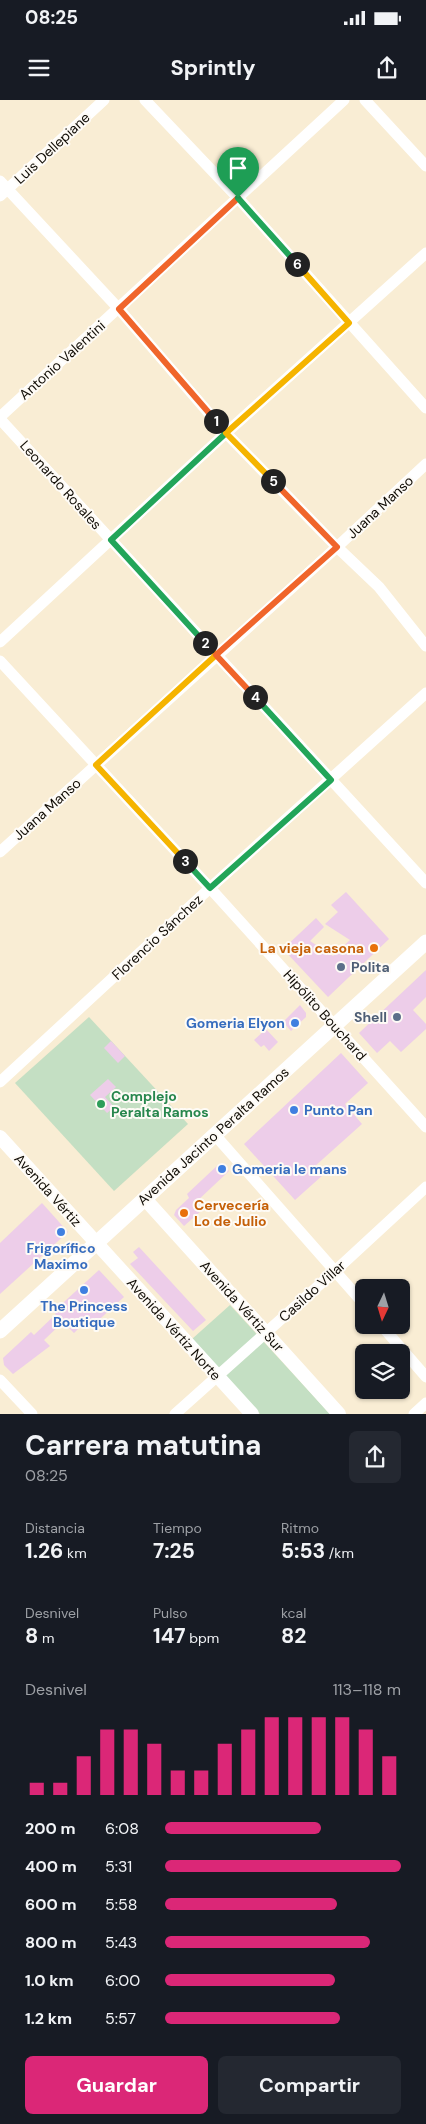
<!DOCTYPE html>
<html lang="es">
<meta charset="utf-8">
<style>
:root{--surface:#171b24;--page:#242831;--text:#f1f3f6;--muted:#9ea1a6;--accent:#db2777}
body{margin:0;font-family:"DM Sans",sans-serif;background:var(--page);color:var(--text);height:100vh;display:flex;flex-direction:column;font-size:19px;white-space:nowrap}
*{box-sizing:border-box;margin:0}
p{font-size:16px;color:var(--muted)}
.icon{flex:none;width:28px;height:28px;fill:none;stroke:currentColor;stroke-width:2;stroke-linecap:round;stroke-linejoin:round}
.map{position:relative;height:1314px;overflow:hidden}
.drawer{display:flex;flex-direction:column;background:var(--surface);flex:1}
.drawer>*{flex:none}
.needle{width:32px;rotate:184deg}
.buttons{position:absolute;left:355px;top:1179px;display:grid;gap:10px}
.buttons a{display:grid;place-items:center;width:55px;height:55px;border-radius:8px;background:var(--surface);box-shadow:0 1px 4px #0004;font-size:25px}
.pin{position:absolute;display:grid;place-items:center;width:42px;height:42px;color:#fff;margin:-51px -21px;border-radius:50% 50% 50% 0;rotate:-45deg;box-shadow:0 0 5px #0007}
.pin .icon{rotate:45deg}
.km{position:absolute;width:25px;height:25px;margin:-12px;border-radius:50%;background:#222;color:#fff;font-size:14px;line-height:25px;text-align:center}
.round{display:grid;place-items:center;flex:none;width:52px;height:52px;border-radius:8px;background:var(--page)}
.summary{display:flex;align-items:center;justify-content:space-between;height:85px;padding:0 25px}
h1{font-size:28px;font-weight:700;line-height:38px}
.metrics{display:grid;grid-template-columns:repeat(3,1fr);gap:8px;height:85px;padding:5px 25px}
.metrics div{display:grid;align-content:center}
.metrics b{font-size:21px;font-weight:700}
.metrics small{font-size:14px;font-weight:400}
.metrics p{font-size:14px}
.chart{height:140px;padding:10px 25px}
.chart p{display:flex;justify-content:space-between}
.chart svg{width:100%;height:90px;margin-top:5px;stroke:var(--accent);stroke-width:6}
.primary-button{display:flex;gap:10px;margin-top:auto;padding:10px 25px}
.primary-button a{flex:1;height:58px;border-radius:8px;background:var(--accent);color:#fff;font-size:20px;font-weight:700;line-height:58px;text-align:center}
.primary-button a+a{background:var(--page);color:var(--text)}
ul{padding:0 25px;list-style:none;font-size:16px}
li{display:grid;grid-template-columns:80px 60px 1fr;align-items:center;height:38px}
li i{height:12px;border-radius:6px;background:var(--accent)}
.status{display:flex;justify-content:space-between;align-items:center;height:35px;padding:0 25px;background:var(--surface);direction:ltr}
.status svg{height:14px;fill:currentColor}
header{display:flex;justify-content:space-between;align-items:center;height:65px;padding:0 25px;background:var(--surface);font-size:22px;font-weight:700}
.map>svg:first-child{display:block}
.green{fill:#c4dfc3}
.building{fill:#edcde9}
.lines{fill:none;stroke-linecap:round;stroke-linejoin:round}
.minor{stroke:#fff;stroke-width:11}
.tertiary{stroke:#fff;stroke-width:14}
.secondary{stroke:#fff;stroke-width:15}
.split-1-casing{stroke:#fff;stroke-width:10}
.split-2-casing{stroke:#fff;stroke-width:10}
.split-3-casing{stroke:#fff;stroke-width:10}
.split-4-casing{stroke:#fff;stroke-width:10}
.split-5-casing{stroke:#fff;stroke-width:10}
.split-6-casing{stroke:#fff;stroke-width:10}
.split-7-casing{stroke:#fff;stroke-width:10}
.split-1{stroke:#f0652b;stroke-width:6}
.split-2{stroke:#22a559;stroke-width:6}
.split-3{stroke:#f5b400;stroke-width:6}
.split-4{stroke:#22a559;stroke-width:6}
.split-5{stroke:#f0652b;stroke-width:6}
.split-6{stroke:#f5b400;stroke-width:6}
.split-7{stroke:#22a559;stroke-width:6}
.food-dot{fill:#e8710a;stroke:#fefbf6;stroke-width:2}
.service-dot{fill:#5c6f8a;stroke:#fefbf6;stroke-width:2}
.shop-dot{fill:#3f7fe0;stroke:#fefbf6;stroke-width:2}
.leisure-dot{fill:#2e9e5b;stroke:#fefbf6;stroke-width:2}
.labels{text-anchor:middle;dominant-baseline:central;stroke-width:4;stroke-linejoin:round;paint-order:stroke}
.street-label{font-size:14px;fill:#0f0b04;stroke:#fefbf6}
.food-label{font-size:14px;font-weight:bold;fill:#c56008;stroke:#fefbf6;text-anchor:end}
.service-label{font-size:14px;font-weight:bold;fill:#4e5e75;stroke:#fefbf6;text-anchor:start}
.shop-label{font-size:14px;font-weight:bold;fill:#366cbe;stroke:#fefbf6;text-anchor:start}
.leisure-label{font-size:14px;font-weight:bold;fill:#27864d;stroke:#fefbf6;text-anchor:start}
</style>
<div class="status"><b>08:25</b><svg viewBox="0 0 49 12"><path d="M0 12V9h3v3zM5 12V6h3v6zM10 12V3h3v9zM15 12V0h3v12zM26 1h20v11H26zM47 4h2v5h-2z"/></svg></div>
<header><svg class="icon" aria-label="menu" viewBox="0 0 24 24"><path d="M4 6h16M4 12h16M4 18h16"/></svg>Sprintly<svg class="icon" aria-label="share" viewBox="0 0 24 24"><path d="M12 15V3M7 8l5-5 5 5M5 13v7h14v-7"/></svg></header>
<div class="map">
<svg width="426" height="1314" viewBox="0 0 426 1314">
<rect width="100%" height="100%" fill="#f9edd4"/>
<!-- green -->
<g class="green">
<path d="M89,917L188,1024L114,1091L15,983Z"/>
<path d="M230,1205L330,1314H260L192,1239Z"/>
</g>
<!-- building -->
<g class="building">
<path d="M346,792L389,839L328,897L283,849L316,818L324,827L310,841L333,856L350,840L325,824L338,812L331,805Z"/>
<path d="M426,870V897L413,910L426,924V929L401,952L390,941L377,953L359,933Z"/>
<path d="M300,905L306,913V917L291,931L283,922Z"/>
<path d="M266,929L278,942L269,951L264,945L261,947L254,940Z"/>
<path d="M111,941L125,956L118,963L104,948Z"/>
<path d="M341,953L368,983L345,1004L362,1024L314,1067L323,1075L295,1100L244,1044Z"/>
<path d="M108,979L116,987L105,997L114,1007L107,1013L90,995Z"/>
<path d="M219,1064L223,1065L229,1071L195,1103L201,1111L184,1126L174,1115L176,1110L189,1098L187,1094Z"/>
<path d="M42,1103L68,1132L0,1194V1143Z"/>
<path d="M139,1147L206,1220L193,1231L130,1164L138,1158L133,1152Z"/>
<path d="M99,1170L124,1197L91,1227L86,1221L74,1233L63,1222L44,1240L50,1246L13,1274L4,1265L3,1258L31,1232L34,1235L56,1214L53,1212Z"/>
</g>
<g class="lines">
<!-- minor -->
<g class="minor">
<path d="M145,0L238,98L426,308"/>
<path d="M365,0L426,66"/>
<path d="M0,81L119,209L226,333L337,447L379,487L426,546"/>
<path d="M0,96L104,0"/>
<path d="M0,317L344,0"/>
<path d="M0,319L426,783"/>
<path d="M0,542L226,333L426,153"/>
<path d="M0,561L210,788L426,1027"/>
<path d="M0,752L337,447L426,364"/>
<path d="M0,982L210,788L426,593"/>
<path d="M215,1035L364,1204"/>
<path d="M381,1225L426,1277"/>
<path d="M0,1280L32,1314"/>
<path d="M175,1314L335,1171L426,1087"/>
<path d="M414,1314L426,1303"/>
</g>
<!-- tertiary -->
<g class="tertiary">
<path d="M0,1037L252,1314"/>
<path d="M145,1099L339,1314"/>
</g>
<!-- secondary -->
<path class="secondary" d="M0,1231L426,842"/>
</g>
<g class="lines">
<!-- split-1 casing -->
<g class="split-1-casing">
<path id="split-1" d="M216,321L119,209L238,98"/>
</g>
<!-- split-2 casing -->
<g class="split-2-casing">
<path id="split-2" d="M205,543L111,440L226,333L216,321"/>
</g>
<!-- split-3 casing -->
<g class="split-3-casing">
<path id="split-3" d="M185,761L96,665L216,555L205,543"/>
</g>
<!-- split-4 casing -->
<g class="split-4-casing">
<path id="split-4" d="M185,761L210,788L331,680L255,597"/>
</g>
<!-- split-5 casing -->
<g class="split-5-casing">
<path id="split-5" d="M255,597L216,555L337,447L273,381"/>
</g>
<!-- split-6 casing -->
<g class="split-6-casing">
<path id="split-6" d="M273,381L226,333L349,223L297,164"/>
</g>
<!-- split-7 casing -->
<g class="split-7-casing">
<path id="split-7" d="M238,98L297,164"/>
</g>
<!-- split-1 -->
<use href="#split-1" class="split-1"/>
<!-- split-2 -->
<use href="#split-2" class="split-2"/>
<!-- split-3 -->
<use href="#split-3" class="split-3"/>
<!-- split-4 -->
<use href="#split-4" class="split-4"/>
<!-- split-5 -->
<use href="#split-5" class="split-5"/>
<!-- split-6 -->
<use href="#split-6" class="split-6"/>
<!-- split-7 -->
<use href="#split-7" class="split-7"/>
</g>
<!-- markers -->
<g class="food-dot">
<circle cx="374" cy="848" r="5"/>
<circle cx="184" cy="1113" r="5"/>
</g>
<g class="service-dot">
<circle cx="341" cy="867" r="5"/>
<circle cx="397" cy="917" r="5"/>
</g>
<g class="shop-dot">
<circle cx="295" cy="923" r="5"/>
<circle cx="294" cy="1010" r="5"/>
<circle cx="222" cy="1069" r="5"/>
<circle cx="61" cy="1132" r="5"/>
<circle cx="84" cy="1190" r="5"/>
</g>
<circle class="leisure-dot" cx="101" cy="1004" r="5"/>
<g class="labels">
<!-- street labels -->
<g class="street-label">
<text transform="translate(52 48) rotate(-43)">Luis Dellepiane</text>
<text transform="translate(62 260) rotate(-42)">Antonio Valentini</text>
<text transform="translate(61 385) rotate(48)">Leonardo Rosales</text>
<text transform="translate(380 407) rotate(-43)">Juana Manso</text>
<text transform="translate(47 709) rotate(-42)">Juana Manso</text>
<text transform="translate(157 837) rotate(-43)">Florencio Sánchez</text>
<text transform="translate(325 915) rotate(48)">Hipólito Bouchard</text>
<text transform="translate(213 1036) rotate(-42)">Avenida Jacinto Peralta Ramos</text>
<text transform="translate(48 1090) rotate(48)">Avenida Vértiz</text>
<text transform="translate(312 1191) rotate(-42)">Casildo Villar</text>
<text transform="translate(242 1206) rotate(48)">Avenida Vértiz Sur</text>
<text transform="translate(174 1229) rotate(48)">Avenida Vértiz Norte</text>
</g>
<!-- food labels -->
<g class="food-label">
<text x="364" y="848">La vieja casona</text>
<text x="194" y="1105" text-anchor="start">Cervecería<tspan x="194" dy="16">Lo de Julio</tspan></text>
</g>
<!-- service labels -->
<g class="service-label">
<text x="351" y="867">Polita</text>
<text x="387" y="917" text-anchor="end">Shell</text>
</g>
<!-- shop labels -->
<g class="shop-label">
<text x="285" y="923" text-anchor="end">Gomeria Elyon</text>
<text x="304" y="1010">Punto Pan</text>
<text x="232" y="1069">Gomeria le mans</text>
<text x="61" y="1148" text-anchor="middle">Frigorífico<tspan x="61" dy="16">Maximo</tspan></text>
<text x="84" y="1206" text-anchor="middle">The Princess<tspan x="84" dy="16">Boutique</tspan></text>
</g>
<!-- leisure labels -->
<g class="leisure-label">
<text x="111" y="996">Complejo<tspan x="111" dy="16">Peralta Ramos</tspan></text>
</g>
</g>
</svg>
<div class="buttons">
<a><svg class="needle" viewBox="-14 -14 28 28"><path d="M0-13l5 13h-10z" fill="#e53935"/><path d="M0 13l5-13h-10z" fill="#9ea1a6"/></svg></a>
<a><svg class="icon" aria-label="layers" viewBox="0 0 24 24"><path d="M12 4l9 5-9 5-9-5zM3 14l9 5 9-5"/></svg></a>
</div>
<div class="pin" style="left:238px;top:98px;background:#1e9e55"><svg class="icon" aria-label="arrive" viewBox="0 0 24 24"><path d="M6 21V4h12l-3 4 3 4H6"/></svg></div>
<b class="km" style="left:216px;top:321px">1</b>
<b class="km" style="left:205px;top:543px">2</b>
<b class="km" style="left:185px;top:761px">3</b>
<b class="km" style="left:255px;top:597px">4</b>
<b class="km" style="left:273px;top:381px">5</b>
<b class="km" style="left:297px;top:164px">6</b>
</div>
<section class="drawer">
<div class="summary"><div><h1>Carrera matutina</h1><p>08:25</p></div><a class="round"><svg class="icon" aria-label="share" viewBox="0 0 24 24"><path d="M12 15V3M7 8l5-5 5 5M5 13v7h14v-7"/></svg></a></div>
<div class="metrics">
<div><p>Distancia</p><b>1.26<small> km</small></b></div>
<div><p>Tiempo</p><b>7:25</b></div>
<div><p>Ritmo</p><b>5:53<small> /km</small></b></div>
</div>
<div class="metrics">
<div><p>Desnivel</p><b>8<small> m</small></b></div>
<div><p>Pulso</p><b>147<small> bpm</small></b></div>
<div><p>kcal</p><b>82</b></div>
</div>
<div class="chart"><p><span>Desnivel</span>113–118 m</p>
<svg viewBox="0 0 160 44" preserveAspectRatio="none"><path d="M5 44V38M15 44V38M25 44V25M35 44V12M45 44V12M55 44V19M65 44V32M75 44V32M85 44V19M95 44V12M105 44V6M115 44V6M125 44V6M135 44V6M145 44V12M155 44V25"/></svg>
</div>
<ul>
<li><b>200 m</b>6:08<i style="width:66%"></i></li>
<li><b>400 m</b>5:31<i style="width:100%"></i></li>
<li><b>600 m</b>5:58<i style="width:73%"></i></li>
<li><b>800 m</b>5:43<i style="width:87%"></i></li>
<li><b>1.0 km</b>6:00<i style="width:72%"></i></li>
<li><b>1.2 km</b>5:57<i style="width:74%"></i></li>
</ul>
<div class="primary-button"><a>Guardar</a><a>Compartir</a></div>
</section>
